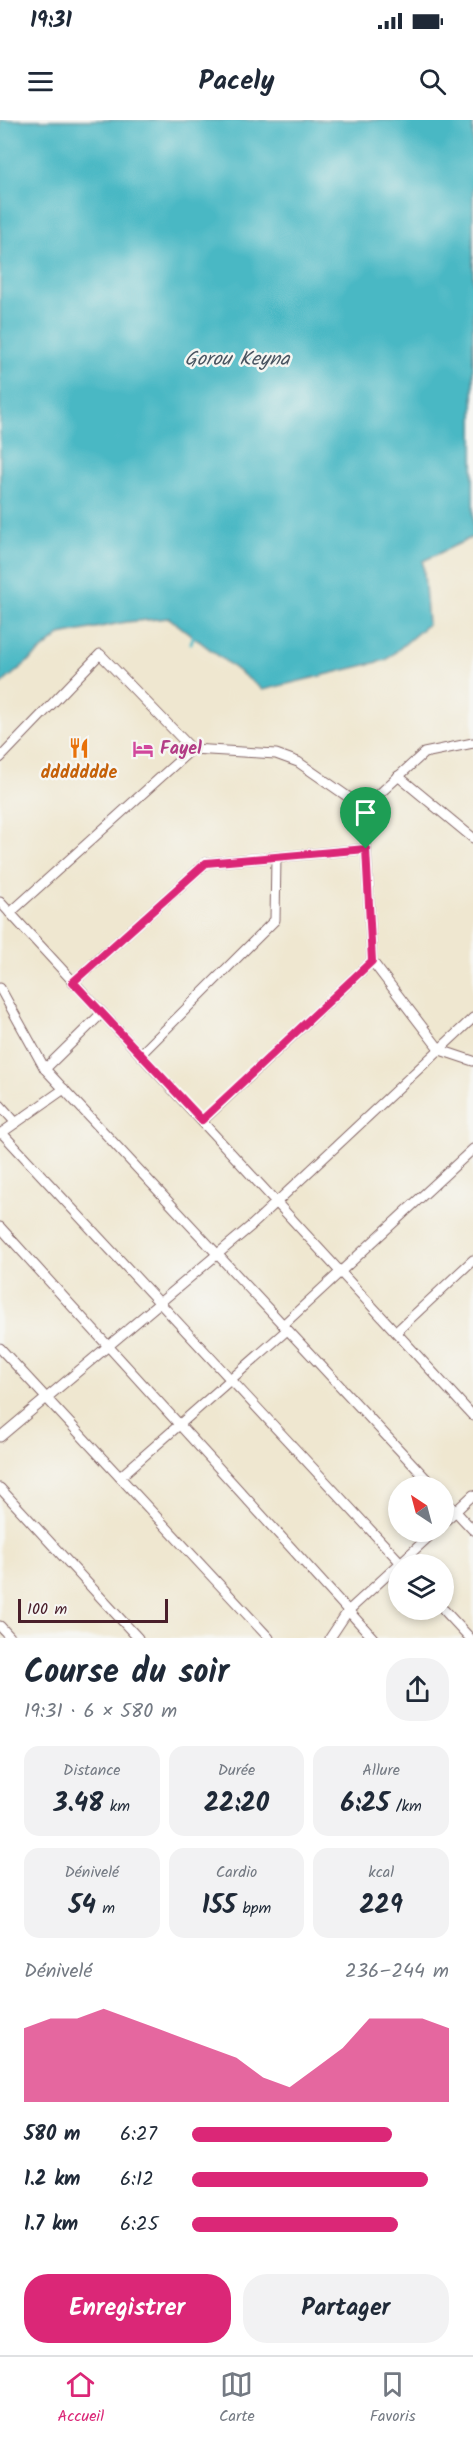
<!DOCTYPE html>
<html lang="fr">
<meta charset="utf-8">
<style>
:root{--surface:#fff;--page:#f2f2f3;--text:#1f2937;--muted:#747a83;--line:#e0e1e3;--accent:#db2777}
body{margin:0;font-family:Kalam,sans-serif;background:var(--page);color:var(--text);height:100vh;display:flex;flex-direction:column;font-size:22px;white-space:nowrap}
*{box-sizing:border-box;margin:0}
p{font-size:20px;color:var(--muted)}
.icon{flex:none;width:33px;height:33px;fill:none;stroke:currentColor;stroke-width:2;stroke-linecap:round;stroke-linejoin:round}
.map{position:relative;height:1518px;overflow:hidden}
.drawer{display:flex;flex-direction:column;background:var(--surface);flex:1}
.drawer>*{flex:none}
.needle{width:39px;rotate:324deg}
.controls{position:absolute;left:388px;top:1356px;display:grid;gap:12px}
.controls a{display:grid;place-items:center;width:66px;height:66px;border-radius:50%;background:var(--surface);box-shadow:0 3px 9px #0003;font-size:30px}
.scale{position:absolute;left:18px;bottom:15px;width:150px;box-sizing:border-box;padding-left:6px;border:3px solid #4a1f2b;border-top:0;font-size:16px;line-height:21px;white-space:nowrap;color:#4a1f2b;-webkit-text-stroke:4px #f6f6f2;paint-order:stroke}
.pin{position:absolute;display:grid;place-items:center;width:51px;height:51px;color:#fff;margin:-62px -26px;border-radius:50% 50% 50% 0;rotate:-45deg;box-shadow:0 0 6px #0007}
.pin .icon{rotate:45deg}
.round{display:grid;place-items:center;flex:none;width:63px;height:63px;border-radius:24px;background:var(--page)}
.headline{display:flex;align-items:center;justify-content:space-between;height:102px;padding:0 24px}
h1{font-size:33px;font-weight:800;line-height:45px}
.figures{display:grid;grid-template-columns:repeat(3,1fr);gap:9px;height:102px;padding:6px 24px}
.figures div{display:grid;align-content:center;border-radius:15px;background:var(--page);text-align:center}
.figures b{font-size:26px;font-weight:800}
.figures small{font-size:16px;font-weight:400}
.figures p{font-size:16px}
.chart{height:168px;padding:12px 24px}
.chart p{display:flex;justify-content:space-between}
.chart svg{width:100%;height:108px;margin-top:6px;fill:var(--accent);opacity:.7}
.action{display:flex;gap:12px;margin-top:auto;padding:12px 24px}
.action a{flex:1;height:69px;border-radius:24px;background:var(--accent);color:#fff;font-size:24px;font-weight:800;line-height:69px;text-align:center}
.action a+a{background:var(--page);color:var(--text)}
ul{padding:0 24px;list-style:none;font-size:20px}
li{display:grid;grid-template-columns:96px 72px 1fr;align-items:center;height:45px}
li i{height:15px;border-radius:8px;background:var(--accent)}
.status{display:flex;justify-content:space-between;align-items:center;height:42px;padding:0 30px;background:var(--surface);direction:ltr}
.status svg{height:16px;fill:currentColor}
header{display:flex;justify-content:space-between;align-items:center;height:78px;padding:0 24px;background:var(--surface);font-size:27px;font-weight:800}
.dock{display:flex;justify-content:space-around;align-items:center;height:84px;border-top:2px solid var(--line);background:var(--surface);font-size:16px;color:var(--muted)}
.dock a{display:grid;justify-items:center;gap:3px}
.dock .selected{color:var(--accent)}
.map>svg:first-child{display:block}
.water{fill:#4ab8c4;stroke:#4a6c78;stroke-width:1.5}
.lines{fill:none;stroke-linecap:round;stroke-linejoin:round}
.stream{stroke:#4ab8c4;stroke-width:3}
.minor-casing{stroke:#846565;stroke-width:11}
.minor{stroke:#fff;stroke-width:9}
.route-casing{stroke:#fff;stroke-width:12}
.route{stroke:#db2777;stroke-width:8}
.labels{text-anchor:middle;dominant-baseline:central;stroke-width:5;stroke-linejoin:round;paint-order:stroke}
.hotel-label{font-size:18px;font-weight:bold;fill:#b23c85;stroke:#f6f6f2;text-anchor:start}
.food-label{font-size:18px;font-weight:bold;fill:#c56008;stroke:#f6f6f2}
.water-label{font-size:20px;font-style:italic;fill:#4a5561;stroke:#f6f6f2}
</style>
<div class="status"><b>19:31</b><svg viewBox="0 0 49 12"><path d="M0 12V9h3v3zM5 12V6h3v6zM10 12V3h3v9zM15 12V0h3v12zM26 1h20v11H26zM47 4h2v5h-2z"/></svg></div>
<header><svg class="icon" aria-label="menu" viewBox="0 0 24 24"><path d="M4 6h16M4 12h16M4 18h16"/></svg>Pacely<svg class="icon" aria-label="search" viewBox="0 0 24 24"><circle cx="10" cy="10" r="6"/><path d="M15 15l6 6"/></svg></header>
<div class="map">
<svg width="473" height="1518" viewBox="0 0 473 1518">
<rect width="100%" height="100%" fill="#f6f6f2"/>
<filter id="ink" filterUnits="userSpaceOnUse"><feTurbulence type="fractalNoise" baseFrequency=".0167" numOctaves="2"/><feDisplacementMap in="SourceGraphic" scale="12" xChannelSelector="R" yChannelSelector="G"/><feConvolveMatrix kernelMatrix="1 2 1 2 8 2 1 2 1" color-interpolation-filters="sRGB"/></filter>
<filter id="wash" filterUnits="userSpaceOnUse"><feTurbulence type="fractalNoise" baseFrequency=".008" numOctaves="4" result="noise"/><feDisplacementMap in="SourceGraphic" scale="24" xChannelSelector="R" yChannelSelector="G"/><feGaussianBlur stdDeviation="1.35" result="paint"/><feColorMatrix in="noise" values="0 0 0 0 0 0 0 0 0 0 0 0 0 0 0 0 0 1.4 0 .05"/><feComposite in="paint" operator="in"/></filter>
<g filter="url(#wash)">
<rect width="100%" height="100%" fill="#efe7d0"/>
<!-- water -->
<path class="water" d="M0,0H473V417L423,441L428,504L386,540L263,570L169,498L126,502L60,515L0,565Z"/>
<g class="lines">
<!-- stream -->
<path class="stream" d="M191,523L194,514"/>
</g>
</g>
<g filter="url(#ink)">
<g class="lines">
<!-- minor casing -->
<g class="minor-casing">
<g id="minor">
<path d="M0,638L100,534L192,629L276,634L298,642L364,688"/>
<path d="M398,656L473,718"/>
<path d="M364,688L372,841L440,930L473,941"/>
<path d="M364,688L424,633L473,623"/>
<path d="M0,782L473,1296"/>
<path d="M10,793L192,629"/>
<path d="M73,862L206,743L366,729"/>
<path d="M0,868L45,949L433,1366"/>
<path d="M141,934L275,800L276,737"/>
<path d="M45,949L102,893"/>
<path d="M0,985L16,1003"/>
<path d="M202,1001L372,841"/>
<path d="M2,1013L402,1444"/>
<path d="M0,1014L64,969"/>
<path d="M0,1107L373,1518"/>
<path d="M283,1205L473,1029"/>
<path d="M396,1212L473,1140"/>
<path d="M0,1228L269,1518"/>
<path d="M0,1317L251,1106L473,898"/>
<path d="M120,1357L287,1210"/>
<path d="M0,1368L138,1518"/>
<path d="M444,1379L473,1410"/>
<path d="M444,1402L473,1375"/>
<path d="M444,1490L470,1518"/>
<path d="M0,1506L11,1518"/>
<path d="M330,1518L348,1491L434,1412"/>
</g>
</g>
<!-- minor -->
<use href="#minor" class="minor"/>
</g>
</g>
<g class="lines" filter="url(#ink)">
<!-- route casing -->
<g class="route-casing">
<path id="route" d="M366,729L372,841L202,1000L73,862L206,743Z"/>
</g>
<!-- route -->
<use href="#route" class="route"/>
</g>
<!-- icons -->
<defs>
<g id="restaurant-bare" transform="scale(1.62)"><path d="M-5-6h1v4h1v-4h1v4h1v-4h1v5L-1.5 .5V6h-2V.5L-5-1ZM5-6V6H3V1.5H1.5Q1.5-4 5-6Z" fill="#e8710a" stroke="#f6f6f2" stroke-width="2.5" paint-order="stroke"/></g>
<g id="hotel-bare" transform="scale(1.62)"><path d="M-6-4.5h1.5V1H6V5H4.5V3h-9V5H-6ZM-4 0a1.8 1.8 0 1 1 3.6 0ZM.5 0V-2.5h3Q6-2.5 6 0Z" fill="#d1479c" stroke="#f6f6f2" stroke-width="2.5" paint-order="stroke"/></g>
</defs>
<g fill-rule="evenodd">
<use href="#restaurant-bare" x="79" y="628"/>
<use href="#hotel-bare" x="143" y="629"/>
</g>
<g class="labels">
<!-- hotel labels -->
<g class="hotel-label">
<text x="160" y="629">Fayel</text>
</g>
<!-- food labels -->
<g class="food-label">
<text x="79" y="653">ddddddde</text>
</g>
<!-- water labels -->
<g class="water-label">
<text x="237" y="240">Gorou Keyna</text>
</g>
</g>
</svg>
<div class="controls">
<a><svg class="needle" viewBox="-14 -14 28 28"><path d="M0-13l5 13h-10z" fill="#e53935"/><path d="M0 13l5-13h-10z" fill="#747a83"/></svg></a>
<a><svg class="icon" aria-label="layers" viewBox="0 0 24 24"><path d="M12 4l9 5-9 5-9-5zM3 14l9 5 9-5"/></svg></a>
</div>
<div class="scale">100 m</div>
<div class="pin" style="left:366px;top:729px;background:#1e9e55"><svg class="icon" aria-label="arrive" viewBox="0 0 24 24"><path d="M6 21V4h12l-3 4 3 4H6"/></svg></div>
</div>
<section class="drawer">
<div class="headline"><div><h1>Course du soir</h1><p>19:31 · 6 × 580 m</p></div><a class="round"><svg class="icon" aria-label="share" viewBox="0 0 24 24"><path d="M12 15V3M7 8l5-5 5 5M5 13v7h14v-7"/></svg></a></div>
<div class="figures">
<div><p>Distance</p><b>3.48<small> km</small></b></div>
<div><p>Durée</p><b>22:20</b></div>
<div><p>Allure</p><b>6:25<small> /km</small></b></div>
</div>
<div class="figures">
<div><p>Dénivelé</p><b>54<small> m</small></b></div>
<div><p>Cardio</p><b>155<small> bpm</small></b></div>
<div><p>kcal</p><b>229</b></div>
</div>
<div class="chart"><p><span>Dénivelé</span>236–244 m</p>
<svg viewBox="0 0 160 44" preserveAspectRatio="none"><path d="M0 44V14L10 10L20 10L30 6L40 10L50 14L60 18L70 22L80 26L90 34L100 38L110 30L120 22L130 10L140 10L150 10L160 14V44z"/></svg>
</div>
<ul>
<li><b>580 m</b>6:27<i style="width:78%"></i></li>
<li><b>1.2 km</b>6:12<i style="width:92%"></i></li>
<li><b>1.7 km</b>6:25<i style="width:80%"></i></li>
</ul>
<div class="action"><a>Enregistrer</a><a>Partager</a></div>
</section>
<nav class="dock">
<a class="selected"><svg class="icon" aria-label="home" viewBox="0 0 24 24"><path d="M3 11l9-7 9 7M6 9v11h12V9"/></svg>Accueil</a>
<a><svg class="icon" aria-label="map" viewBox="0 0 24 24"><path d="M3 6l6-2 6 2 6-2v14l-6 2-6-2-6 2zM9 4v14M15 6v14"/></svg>Carte</a>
<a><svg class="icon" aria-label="saved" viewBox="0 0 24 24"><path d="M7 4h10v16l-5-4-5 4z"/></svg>Favoris</a>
</nav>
